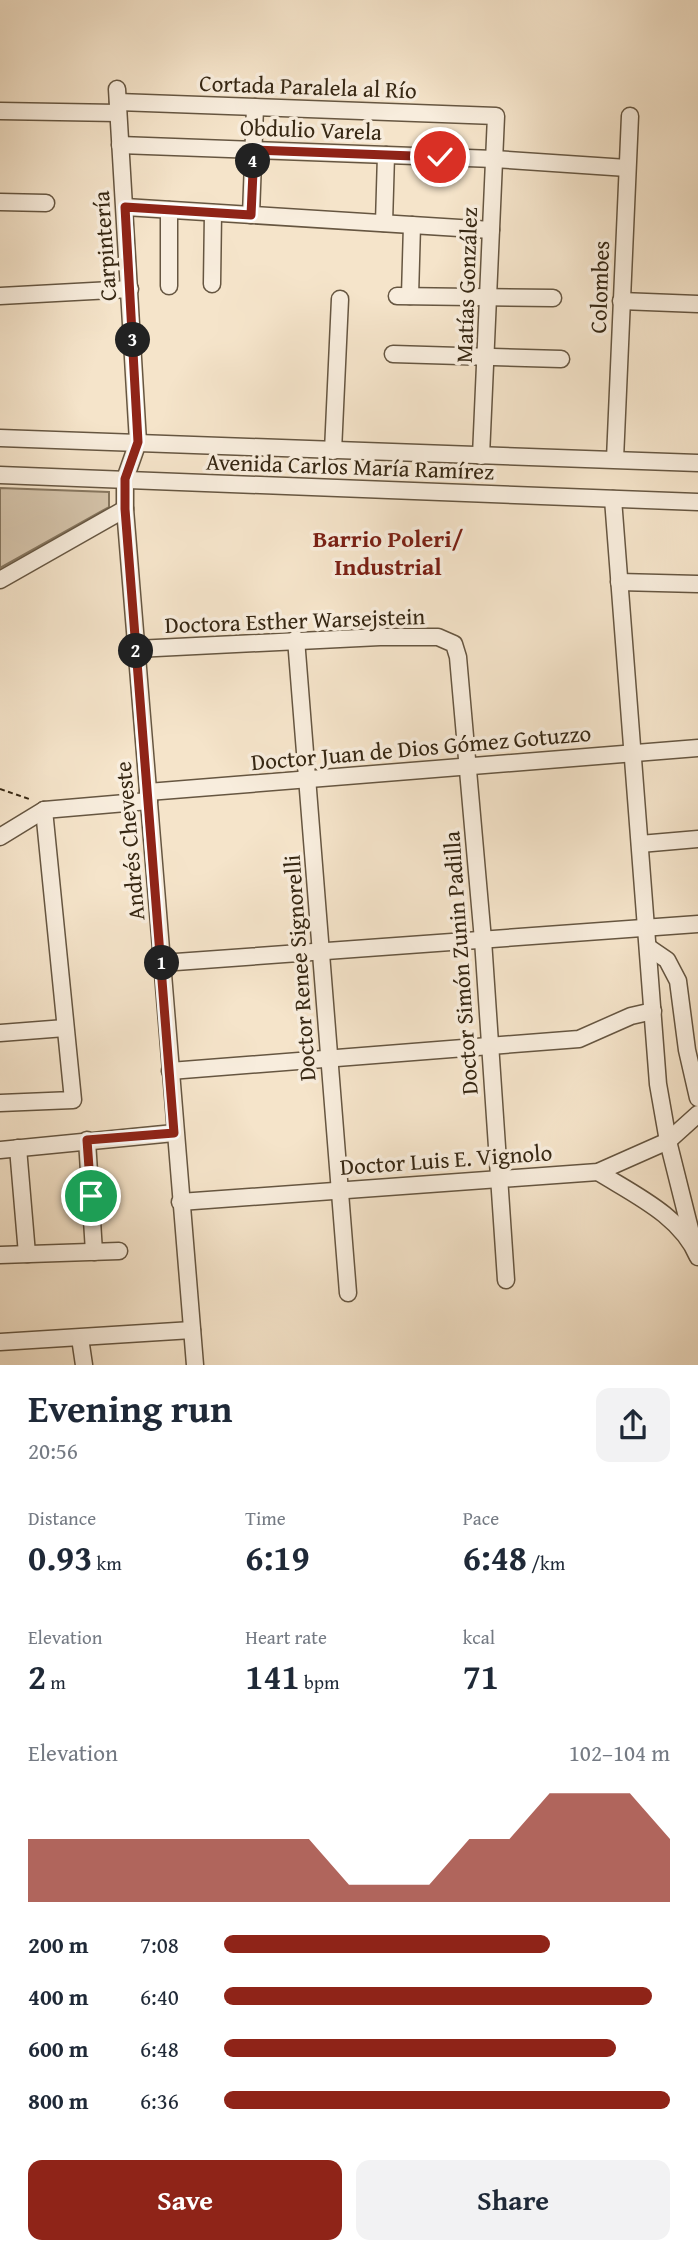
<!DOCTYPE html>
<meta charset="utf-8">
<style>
:root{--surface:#fff;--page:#f2f2f3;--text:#1f2937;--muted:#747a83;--accent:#8f2418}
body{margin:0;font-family:"Gentium Book Plus",serif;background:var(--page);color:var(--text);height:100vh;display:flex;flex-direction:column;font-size:26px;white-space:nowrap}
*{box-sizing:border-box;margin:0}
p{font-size:23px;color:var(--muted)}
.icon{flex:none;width:38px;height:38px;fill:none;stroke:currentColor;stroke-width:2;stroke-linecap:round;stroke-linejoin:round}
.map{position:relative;height:1365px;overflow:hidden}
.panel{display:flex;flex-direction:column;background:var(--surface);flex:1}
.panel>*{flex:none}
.pin{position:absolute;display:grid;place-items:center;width:60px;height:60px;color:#fff;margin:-30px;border:4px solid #fff;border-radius:50%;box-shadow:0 2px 7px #0007}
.km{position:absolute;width:35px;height:35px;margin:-18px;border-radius:50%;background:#222;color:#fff;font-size:19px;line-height:35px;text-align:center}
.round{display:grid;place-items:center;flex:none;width:74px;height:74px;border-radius:14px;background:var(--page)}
.overview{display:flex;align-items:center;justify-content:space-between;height:119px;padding:0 28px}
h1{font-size:38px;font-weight:600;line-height:52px}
.figures{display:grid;grid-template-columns:repeat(3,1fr);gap:10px;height:119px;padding:7px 28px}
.figures div{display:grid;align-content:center}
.figures b{font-size:35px;font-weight:600}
.figures small{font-size:19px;font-weight:400}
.figures p{font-size:19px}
.chart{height:196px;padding:14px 28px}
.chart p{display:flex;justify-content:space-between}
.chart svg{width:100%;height:126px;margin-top:7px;fill:var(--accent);opacity:.7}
.button{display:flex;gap:14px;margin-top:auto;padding:14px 28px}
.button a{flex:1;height:80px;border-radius:14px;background:var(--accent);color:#fff;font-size:28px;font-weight:600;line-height:80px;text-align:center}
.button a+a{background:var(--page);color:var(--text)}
ul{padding:0 28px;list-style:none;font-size:23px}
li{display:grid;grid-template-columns:112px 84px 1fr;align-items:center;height:52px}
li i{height:18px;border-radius:9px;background:var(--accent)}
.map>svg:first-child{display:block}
.green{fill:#d5c4ab;stroke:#86765f;stroke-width:2}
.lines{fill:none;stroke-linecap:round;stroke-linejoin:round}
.minor-casing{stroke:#665641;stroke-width:19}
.path{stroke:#362713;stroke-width:2;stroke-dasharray:5 3.5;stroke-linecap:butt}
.minor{stroke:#f8eddd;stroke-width:16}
.route-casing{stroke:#fff;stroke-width:14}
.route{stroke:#8f2418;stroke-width:9}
.labels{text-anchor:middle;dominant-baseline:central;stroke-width:7;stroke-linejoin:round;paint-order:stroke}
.street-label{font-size:23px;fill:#362713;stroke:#f8eddd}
.neighbourhood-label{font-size:24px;font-weight:bold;fill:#7a1f14;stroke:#f8eddd}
</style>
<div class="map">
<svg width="698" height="1365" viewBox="0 0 698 1365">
<rect width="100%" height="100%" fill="#f5e4ca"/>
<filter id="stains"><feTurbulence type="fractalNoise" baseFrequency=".00286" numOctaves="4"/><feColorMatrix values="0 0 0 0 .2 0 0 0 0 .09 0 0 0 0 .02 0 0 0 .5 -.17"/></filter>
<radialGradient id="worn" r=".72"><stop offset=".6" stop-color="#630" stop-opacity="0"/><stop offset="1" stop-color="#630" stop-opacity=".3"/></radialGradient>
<!-- green -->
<path class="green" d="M0,488L109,492V507L0,568Z"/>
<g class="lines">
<!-- minor casing -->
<g class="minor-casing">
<g id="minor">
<path d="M117,89L138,442L125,479V509L195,1365"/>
<path d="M118,102L496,116L481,456"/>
<path d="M0,111L118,113"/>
<path d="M120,145L494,159L627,168"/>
<path d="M0,202L46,203"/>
<path d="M125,207L491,230"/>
<path d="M169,210V286"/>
<path d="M251,215L255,107"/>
<path d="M384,223L386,155"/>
<path d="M212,284L213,213"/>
<path d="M0,296L130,289"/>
<path d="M397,296L553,298"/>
<path d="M410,296L412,225"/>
<path d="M621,301L698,304"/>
<path d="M393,354L561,359"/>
<path d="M0,438L698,463"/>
<path d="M333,451L340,299"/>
<path d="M615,459L630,116"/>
<path d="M0,475L698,502"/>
<path d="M613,499L658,1084L668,1141L694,1245"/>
<path d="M0,580L125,509"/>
<path d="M619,582L698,584"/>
<path d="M296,639L348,1293"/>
<path d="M136,649L380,637H438L454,644L458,657L483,940L506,1280"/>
<path d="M148,792L698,748"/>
<path d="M0,837L44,810L149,801"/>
<path d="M640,844L698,839"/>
<path d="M648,947L667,960L678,981L687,1050L698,1098"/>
<path d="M162,963L698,924"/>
<path d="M0,1033L65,1028"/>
<path d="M170,1071L579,1039L631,1016L653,1011"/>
<path d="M0,1103L73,1100L44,810"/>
<path d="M87,1140L94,1252"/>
<path d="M18,1148L27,1254"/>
<path d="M0,1150L174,1133"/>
<path d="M598,1172C635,1195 681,1216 698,1257"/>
<path d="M180,1202L598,1172L668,1141L698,1114"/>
<path d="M0,1255L119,1251"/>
<path d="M80,1338L84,1365"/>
<path d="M0,1342L192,1330"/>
</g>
</g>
<!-- path -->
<path class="path" d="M0,789L32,800"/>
<!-- minor -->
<use href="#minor" class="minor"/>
</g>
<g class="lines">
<!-- route casing -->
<g class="route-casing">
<path id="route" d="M91,1196L87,1140L174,1133L125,509V479L138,442L125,207L251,215L254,150L440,157"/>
</g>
<!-- route -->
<use href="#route" class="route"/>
</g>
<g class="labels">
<!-- street labels -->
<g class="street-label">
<text transform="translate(308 86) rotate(2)">Cortada Paralela al Río</text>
<text transform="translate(311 129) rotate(2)">Obdulio Varela</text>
<text transform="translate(104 246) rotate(-94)">Carpintería</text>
<text transform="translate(466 285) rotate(-88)">Matías González</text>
<text transform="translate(599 287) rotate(-88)">Colombes</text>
<text transform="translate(350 466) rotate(2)">Avenida Carlos María Ramírez</text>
<text transform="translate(295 620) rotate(-2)">Doctora Esther Warsejstein</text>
<text transform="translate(421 747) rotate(-5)">Doctor Juan de Dios Gómez Gotuzzo</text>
<text transform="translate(129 841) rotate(-95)">Andrés Cheveste</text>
<text transform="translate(460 963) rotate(-94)">Doctor Simón Zunin Padilla</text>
<text transform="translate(299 968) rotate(-94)">Doctor Renee Signorelli</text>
<text transform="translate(446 1159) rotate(-4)">Doctor Luis E. Vignolo</text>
</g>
<!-- neighbourhood labels -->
<g class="neighbourhood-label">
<text x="388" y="538">Barrio Poleri/<tspan x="388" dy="28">Industrial</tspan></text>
</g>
</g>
<rect width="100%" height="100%" filter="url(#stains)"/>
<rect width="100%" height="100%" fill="url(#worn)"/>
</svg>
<div class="pin" style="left:91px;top:1196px;background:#1e9e55"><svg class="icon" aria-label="arrive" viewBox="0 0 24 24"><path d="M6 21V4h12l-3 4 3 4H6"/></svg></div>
<div class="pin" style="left:440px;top:157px;background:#d93025"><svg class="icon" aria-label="check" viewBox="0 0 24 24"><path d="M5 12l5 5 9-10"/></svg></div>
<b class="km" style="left:162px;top:963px">1</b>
<b class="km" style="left:136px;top:651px">2</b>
<b class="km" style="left:133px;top:340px">3</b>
<b class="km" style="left:253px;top:161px">4</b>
</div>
<section class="panel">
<div class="overview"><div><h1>Evening run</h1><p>20:56</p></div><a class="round"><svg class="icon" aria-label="share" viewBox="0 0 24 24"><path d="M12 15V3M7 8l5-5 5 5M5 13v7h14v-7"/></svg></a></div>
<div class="figures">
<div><p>Distance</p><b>0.93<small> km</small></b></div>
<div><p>Time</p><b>6:19</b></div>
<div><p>Pace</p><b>6:48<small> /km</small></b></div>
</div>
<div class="figures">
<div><p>Elevation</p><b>2<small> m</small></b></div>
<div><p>Heart rate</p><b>141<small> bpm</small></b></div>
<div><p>kcal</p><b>71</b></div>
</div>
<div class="chart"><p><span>Elevation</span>102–104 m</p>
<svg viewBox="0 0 160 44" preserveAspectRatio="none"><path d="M0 44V22L10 22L20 22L30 22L40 22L50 22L60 22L70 22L80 38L90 38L100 38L110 22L120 22L130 6L140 6L150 6L160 22V44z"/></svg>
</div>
<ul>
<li><b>200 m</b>7:08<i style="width:73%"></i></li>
<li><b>400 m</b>6:40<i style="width:96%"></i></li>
<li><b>600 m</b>6:48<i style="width:88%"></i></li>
<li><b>800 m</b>6:36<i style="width:100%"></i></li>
</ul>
<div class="button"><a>Save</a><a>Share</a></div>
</section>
